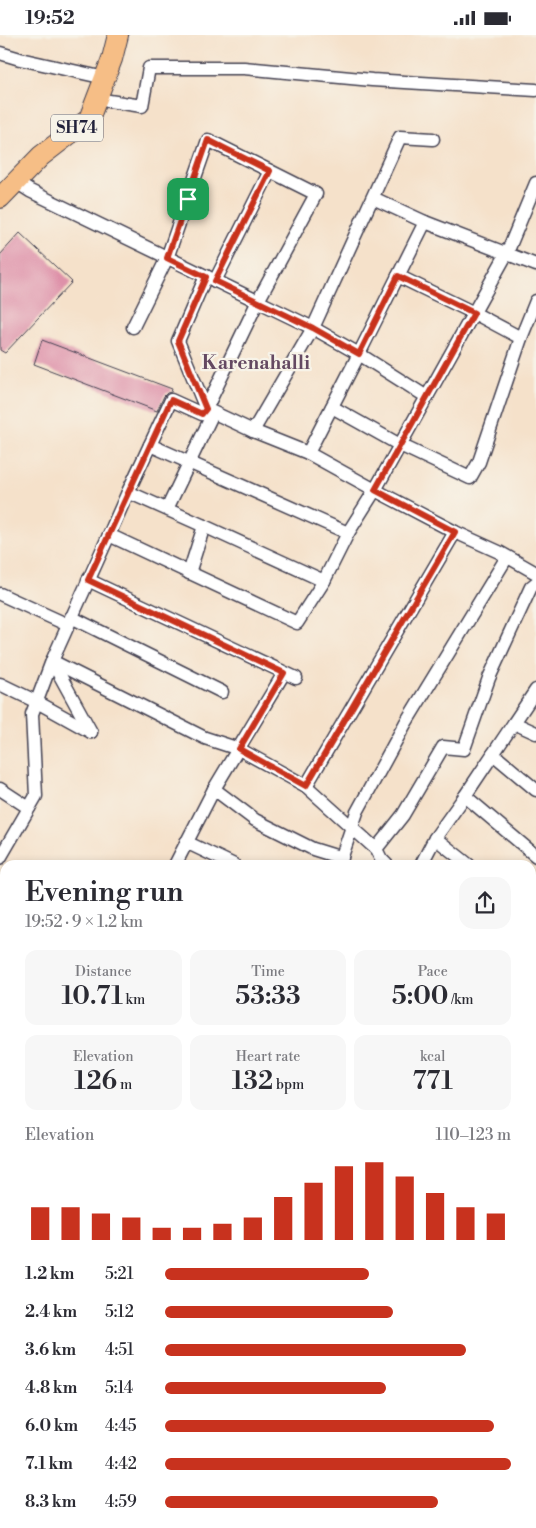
<!DOCTYPE html>
<meta charset="utf-8">
<style>
:root{--surface:#fff;--page:#f7f7f7;--text:#2b2b33;--muted:#7c7c81;--accent:#c8321e}
body{margin:0;font-family:"Libre Bodoni",serif;background:var(--page);color:var(--text);height:100vh;display:flex;flex-direction:column;font-size:19px;white-space:nowrap}
*{box-sizing:border-box;margin:0}
p{font-size:16px;color:var(--muted)}
.icon{flex:none;width:28px;height:28px;fill:none;stroke:currentColor;stroke-width:2;stroke-linecap:round;stroke-linejoin:round}
.map{position:relative;flex:1;overflow:hidden}
.details{position:absolute;left:0px;top:825px;width:536px;height:669px;display:flex;flex-direction:column;background:var(--surface);border-radius:15px 15px 0 0;box-shadow:0 2px 8px #0003}
.details>*{flex:none}
.pin{position:absolute;display:grid;place-items:center;width:42px;height:42px;color:#fff;margin:-21px;border-radius:10px;box-shadow:0 2px 8px #0006}
.round{display:grid;place-items:center;flex:none;width:52px;height:52px;border-radius:15px;background:var(--page)}
.headline{display:flex;align-items:center;justify-content:space-between;height:85px;padding:0 25px}
h1{font-size:28px;font-weight:600;line-height:38px}
.stats{display:grid;grid-template-columns:repeat(3,1fr);gap:8px;height:85px;padding:5px 25px}
.stats div{display:grid;align-content:center;border-radius:12px;background:var(--page);text-align:center}
.stats b{font-size:25px;font-weight:600}
.stats small{font-size:14px;font-weight:400}
.stats p{font-size:14px}
.chart{height:140px;padding:10px 25px}
.chart p{display:flex;justify-content:space-between}
.chart svg{width:100%;height:90px;margin-top:5px;stroke:var(--accent);stroke-width:6}
ul{padding:0 25px;list-style:none;font-size:16px}
li{display:grid;grid-template-columns:80px 60px 1fr;align-items:center;height:38px}
li i{height:12px;border-radius:6px;background:var(--accent)}
.status{display:flex;justify-content:space-between;align-items:center;height:35px;padding:0 25px;background:var(--surface);direction:ltr}
.status svg{height:14px;fill:currentColor}
.map>svg:first-child{display:block}
.building{fill:#de91a9}
.lines{fill:none;stroke-linecap:round;stroke-linejoin:round}
.street-casing{stroke:#423f50;stroke-width:15}
.secondary-casing{stroke:#423f50;stroke-width:20}
.primary-casing{stroke:#423f50;stroke-width:22}
.street{stroke:#fff;stroke-width:12}
.secondary{stroke:#fbe5cf;stroke-width:18}
.primary{stroke:#f6be86;stroke-width:20}
.route-casing{stroke:#fff;stroke-width:10}
.route{stroke:#c8321e;stroke-width:6}
.labels{text-anchor:middle;dominant-baseline:central;stroke-width:4.5;stroke-linejoin:round;paint-order:stroke}
.shield{fill:#f7f3e8;stroke:#62616f;stroke-width:1}
.shield-label{font-size:16px;font-weight:bold;fill:#22223b}
.neighbourhood-label{font-size:19px;font-weight:bold;fill:#644962;stroke:#f7f3e8}
</style>
<div class="status"><b>19:52</b><svg viewBox="0 0 49 12"><path d="M0 12V9h3v3zM5 12V6h3v6zM10 12V3h3v9zM15 12V0h3v12zM26 1h20v11H26zM47 4h2v5h-2z"/></svg></div>
<div class="map">
<svg width="536" height="1493" viewBox="0 0 536 1493">
<rect width="100%" height="100%" fill="#f7f3e8"/>
<filter id="ink" filterUnits="userSpaceOnUse"><feTurbulence type="fractalNoise" baseFrequency=".02" numOctaves="2"/><feDisplacementMap in="SourceGraphic" scale="10" xChannelSelector="R" yChannelSelector="G"/><feConvolveMatrix kernelMatrix="1 2 1 2 8 2 1 2 1" color-interpolation-filters="sRGB"/></filter>
<filter id="wash" filterUnits="userSpaceOnUse"><feTurbulence type="fractalNoise" baseFrequency=".0096" numOctaves="4" result="noise"/><feDisplacementMap in="SourceGraphic" scale="20" xChannelSelector="R" yChannelSelector="G"/><feGaussianBlur stdDeviation="1.12" result="paint"/><feColorMatrix in="noise" values="0 0 0 0 0 0 0 0 0 0 0 0 0 0 0 0 0 1.4 0 .05"/><feComposite in="paint" operator="in"/></filter>
<g filter="url(#wash)">
<rect width="100%" height="100%" fill="#f5e1ca"/>
<g id="blocks">
<!-- building -->
<g class="building">
<path d="M20,198L72,247L5,318L0,315V220Z"/>
<path d="M42,305L172,354L171,357L167,358L164,361L157,376L34,329Z"/>
</g>
</g>
</g>
<g filter="url(#ink)">
<use href="#blocks" fill-opacity="0" stroke="#423f50" stroke-width="1"/>
<g class="lines">
<!-- street casing -->
<g class="street-casing">
<g id="street">
<path d="M0,18L20,24L105,43"/>
<path d="M96,64L142,71L149,33H244L372,45L536,55"/>
<path d="M16,147L30,156L313,293L359,319L425,187"/>
<path d="M373,163L425,187L536,230"/>
<path d="M398,241L474,278L521,303"/>
<path d="M215,246L270,136"/>
<path d="M133,292L167,223L208,105L316,159L258,266L206,374L178,306L206,241"/>
<path d="M332,372L400,410L470,443L479,427L521,303L536,266"/>
<path d="M253,396L313,293L400,102L433,104"/>
<path d="M150,410L348,498"/>
<path d="M308,418L359,319L427,362"/>
<path d="M128,457L109,500L297,588L324,546L348,498L375,455L507,218L536,148"/>
<path d="M167,474L213,378"/>
<path d="M109,500L52,626L205,703L239,714L306,751L455,497"/>
<path d="M189,538L204,491"/>
<path d="M88,545L296,643"/>
<path d="M324,546L204,491L128,457L171,365L202,379L206,374L253,396L308,418L375,455L455,497L499,517L536,538"/>
<path d="M0,559L68,590"/>
<path d="M71,582L222,657"/>
<path d="M52,626L91,697"/>
<path d="M0,649L37,667L91,697"/>
<path d="M514,688L536,698"/>
<path d="M493,719L536,755"/>
<path d="M306,751L376,814L381,824L387,830"/>
<path d="M0,754L29,773"/>
<path d="M214,754L255,785L313,814L342,823"/>
<path d="M465,761L536,821"/>
<path d="M435,803L465,761L536,655"/>
<path d="M186,807L234,830"/>
<path d="M376,814L403,780L443,712L464,714L489,643L531,552L536,548"/>
<path d="M0,823L36,761L32,679L52,626"/>
<path d="M175,830L214,754L284,638"/>
<path d="M339,830L357,777L405,689L507,522"/>
<path d="M421,830L435,803L469,830"/>
<path d="M0,957L5,959"/>
<path d="M0,1040L5,1042"/>
<path d="M0,1097L5,1098"/>
<path d="M0,1175L5,1163"/>
<path d="M0,1212L5,1217"/>
<path d="M0,1274L5,1276"/>
<path d="M0,1337L5,1340"/>
<path d="M531,1467L536,1469"/>
<path d="M405,1493L407,1489"/>
<path d="M450,1493L452,1489"/>
<path d="M494,1493L495,1489"/>
</g>
</g>
<!-- secondary casing -->
<g class="secondary-casing">
<g id="secondary">
<path d="M0,1417L5,1423"/>
<path d="M57,1489L60,1493"/>
</g>
</g>
<!-- primary casing -->
<g class="primary-casing">
<path id="primary" d="M0,163L41,121L89,84L112,24L118,0"/>
</g>
<!-- street -->
<use href="#street" class="street"/>
<!-- secondary -->
<use href="#secondary" class="secondary"/>
<!-- primary -->
<use href="#primary" class="primary"/>
</g>
</g>
<g class="lines" filter="url(#ink)">
<!-- route casing -->
<g class="route-casing">
<path id="route" d="M208,105L270,136L215,246L313,293L359,319L398,241L474,278L375,455L455,497L306,751L239,714L284,638L88,545L171,365L202,379L206,374L178,306L206,242L167,223Z"/>
</g>
<!-- route -->
<use href="#route" class="route"/>
</g>
<g class="labels">
<!-- shield labels -->
<rect class="shield" x="51" y="79.5" width="52" height="27" rx="4"/>
<g class="shield-label">
<text x="77" y="93">SH74</text>
</g>
<!-- neighbourhood labels -->
<g class="neighbourhood-label">
<text x="256" y="328">Karenahalli</text>
</g>
</g>
</svg>
<div class="pin" style="left:188px;top:164px;background:#1e9e55"><svg class="icon" aria-label="arrive" viewBox="0 0 24 24"><path d="M6 21V4h12l-3 4 3 4H6"/></svg></div>
<section class="details">
<div class="headline"><div><h1>Evening run</h1><p>19:52 · 9 × 1.2 km</p></div><a class="round"><svg class="icon" aria-label="share" viewBox="0 0 24 24"><path d="M12 15V3M7 8l5-5 5 5M5 13v7h14v-7"/></svg></a></div>
<div class="stats">
<div><p>Distance</p><b>10.71<small> km</small></b></div>
<div><p>Time</p><b>53:33</b></div>
<div><p>Pace</p><b>5:00<small> /km</small></b></div>
</div>
<div class="stats">
<div><p>Elevation</p><b>126<small> m</small></b></div>
<div><p>Heart rate</p><b>132<small> bpm</small></b></div>
<div><p>kcal</p><b>771</b></div>
</div>
<div class="chart"><p><span>Elevation</span>110–123 m</p>
<svg viewBox="0 0 160 44" preserveAspectRatio="none"><path d="M5 44V28M15 44V28M25 44V31M35 44V33M45 44V38M55 44V38M65 44V36M75 44V33M85 44V23M95 44V16M105 44V8M115 44V6M125 44V13M135 44V21M145 44V28M155 44V31"/></svg>
</div>
<ul>
<li><b>1.2 km</b>5:21<i style="width:59%"></i></li>
<li><b>2.4 km</b>5:12<i style="width:66%"></i></li>
<li><b>3.6 km</b>4:51<i style="width:87%"></i></li>
<li><b>4.8 km</b>5:14<i style="width:64%"></i></li>
<li><b>6.0 km</b>4:45<i style="width:95%"></i></li>
<li><b>7.1 km</b>4:42<i style="width:100%"></i></li>
<li><b>8.3 km</b>4:59<i style="width:79%"></i></li>
</ul>
</section>
</div>
